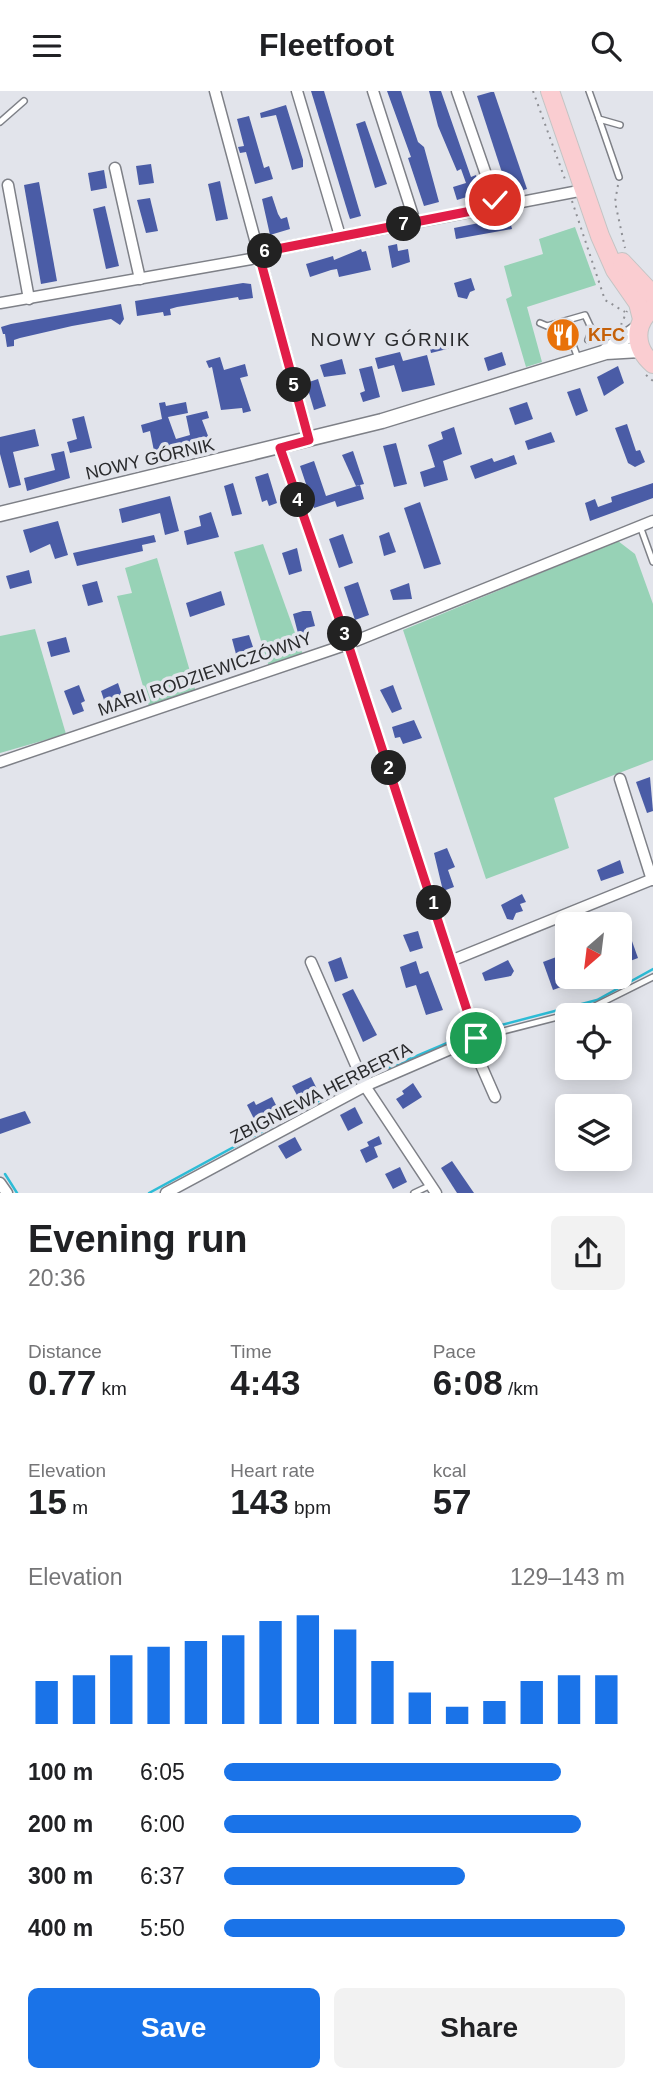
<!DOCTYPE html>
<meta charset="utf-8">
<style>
:root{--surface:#fff;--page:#f2f2f2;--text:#202124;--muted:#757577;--accent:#1a73e8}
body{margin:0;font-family:Arial,sans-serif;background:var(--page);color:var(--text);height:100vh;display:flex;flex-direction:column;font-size:26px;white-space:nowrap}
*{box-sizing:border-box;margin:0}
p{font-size:23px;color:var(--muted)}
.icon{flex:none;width:38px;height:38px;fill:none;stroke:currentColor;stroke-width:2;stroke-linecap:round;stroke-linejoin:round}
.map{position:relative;height:1102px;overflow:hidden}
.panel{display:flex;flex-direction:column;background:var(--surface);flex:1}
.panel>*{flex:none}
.needle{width:46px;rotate:208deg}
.tools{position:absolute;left:555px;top:821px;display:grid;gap:14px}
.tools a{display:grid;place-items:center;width:77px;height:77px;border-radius:10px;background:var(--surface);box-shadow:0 4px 18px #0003;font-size:35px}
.pin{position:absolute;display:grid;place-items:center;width:60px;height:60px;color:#fff;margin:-30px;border:4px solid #fff;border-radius:50%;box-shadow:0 2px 7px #0007}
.km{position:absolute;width:35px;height:35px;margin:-18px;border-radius:50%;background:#222;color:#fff;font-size:19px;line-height:35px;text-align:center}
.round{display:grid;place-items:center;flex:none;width:74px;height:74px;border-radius:10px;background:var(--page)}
.summary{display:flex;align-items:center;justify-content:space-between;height:119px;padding:0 28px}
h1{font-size:38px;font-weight:600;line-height:52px}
.stats{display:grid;grid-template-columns:repeat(3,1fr);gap:10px;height:119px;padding:7px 28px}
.stats div{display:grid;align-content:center}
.stats b{font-size:35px;font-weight:600}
.stats small{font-size:19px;font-weight:400}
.stats p{font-size:19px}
.chart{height:196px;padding:14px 28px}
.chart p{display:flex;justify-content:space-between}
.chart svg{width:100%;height:126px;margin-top:7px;stroke:var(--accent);stroke-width:6}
.primary-button{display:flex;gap:14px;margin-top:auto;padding:14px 28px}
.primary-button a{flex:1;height:80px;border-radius:10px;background:var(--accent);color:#fff;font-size:28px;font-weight:600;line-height:80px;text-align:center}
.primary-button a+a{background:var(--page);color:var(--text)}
ul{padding:0 28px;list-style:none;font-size:23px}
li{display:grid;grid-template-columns:112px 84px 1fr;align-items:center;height:52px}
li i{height:18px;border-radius:9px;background:var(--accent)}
header{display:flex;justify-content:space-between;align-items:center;height:91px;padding:0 28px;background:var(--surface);font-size:32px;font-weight:600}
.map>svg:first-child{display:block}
.green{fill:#97d2b6}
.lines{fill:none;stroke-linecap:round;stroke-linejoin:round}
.stream{stroke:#2dbcd6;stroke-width:2.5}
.building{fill:#4a5ca6}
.service-casing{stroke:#7e8087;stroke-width:8}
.minor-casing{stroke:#7e8087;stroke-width:13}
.tertiary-casing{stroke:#7e8087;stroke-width:17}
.primary-casing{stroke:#c3c4c4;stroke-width:20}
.path{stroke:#8e8f94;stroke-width:2;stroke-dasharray:2 5;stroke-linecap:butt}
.service{stroke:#fff;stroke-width:5}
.minor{stroke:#fff;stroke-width:10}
.tertiary{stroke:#fff;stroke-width:14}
.primary{stroke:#facdd1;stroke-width:18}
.route-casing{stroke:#fff;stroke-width:14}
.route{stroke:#e11d48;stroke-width:9}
.labels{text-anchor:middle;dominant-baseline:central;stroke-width:7;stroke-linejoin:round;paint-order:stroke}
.food-label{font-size:18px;font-weight:bold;fill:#c56008;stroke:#e2e4eb;text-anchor:start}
.street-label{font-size:18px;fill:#2a2b2d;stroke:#e2e4eb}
.neighbourhood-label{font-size:19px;letter-spacing:2px;fill:#2a2b2d;stroke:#e2e4eb}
</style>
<header><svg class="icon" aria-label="menu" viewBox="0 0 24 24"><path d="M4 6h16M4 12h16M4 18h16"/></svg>Fleetfoot<svg class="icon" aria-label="search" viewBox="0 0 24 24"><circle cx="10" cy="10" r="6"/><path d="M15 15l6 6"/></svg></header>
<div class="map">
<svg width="653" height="1102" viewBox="0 0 653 1102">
<rect width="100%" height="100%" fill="#e2e4eb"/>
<!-- green -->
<g class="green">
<path d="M575,136L596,194L527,216L542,271L526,276L506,208L512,205L504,175L543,163L539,148Z"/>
<path d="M618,450L635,463L653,513V669L554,707L569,757L486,788L403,539Z"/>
<path d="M263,453L303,564L269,576L234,461Z"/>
<path d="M157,467L196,601L149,616L117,505L132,502L125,477Z"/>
<path d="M35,538L66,643L0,662V545Z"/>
</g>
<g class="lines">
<!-- stream -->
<g class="stream">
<path d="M482,939L597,909L653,878"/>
<path d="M372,984L466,944"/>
<path d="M287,1027L356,990"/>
<path d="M5,1083L17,1102"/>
<path d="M149,1102L276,1033"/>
</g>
</g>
<!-- building -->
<g class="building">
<path d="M311,0H324L361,125L350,128L348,122Z"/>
<path d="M387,0H401L418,51L424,56L439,111L424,115L408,67L411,66Z"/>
<path d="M429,0H441L471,86L476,84L483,107L472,111L470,105L457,109L453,96L466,92L461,78L457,80L438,35Z"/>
<path d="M491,1H494L527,98L509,103L477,5Z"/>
<path d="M286,14L303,69V76L292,79L276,24L261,27L260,22Z"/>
<path d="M249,25L264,77L269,75L273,88L255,93L246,61L240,62L238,56L244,55L237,28Z"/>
<path d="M365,30L387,93L375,97L356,33Z"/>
<path d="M151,73L154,92L139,94L136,75Z"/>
<path d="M104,79L107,97L91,100L88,82Z"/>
<path d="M220,90L228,128L216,130L208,93Z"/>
<path d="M39,91L57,190L41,193L24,94Z"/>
<path d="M272,105L278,123L281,128L287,126L290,138L270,144L262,108Z"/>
<path d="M150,107L158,140L146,142L137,109Z"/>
<path d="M105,115L119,175L106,178L93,118Z"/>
<path d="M509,126L512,138L456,148L454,137Z"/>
<path d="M397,153L398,160L408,158L410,171L392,177L388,155Z"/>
<path d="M361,158L362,161L366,160L371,179L339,186L337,178L331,179L310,186L306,173L333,165L334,169Z"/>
<path d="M471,187L475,199L470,201L467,208L458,206L454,192Z"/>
<path d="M243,192L251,193L253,207L239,209L238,206L177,216L170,218L171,224L164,225L163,221L137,225L135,210Z"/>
<path d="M121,213L124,228L120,234L111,228L72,235L20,247L14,249V255L7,256L5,243H3L1,236L11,233Z"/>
<path d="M573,233L578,247L552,255L548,241Z"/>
<path d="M456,241L459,255L431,262L428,249Z"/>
<path d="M400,261L403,270L427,264L435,294L402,301L394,274L378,278L375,267Z"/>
<path d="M502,261L506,274L488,280L484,267Z"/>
<path d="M220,266L224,279L245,273L248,285L240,287L251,320L243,322L242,317L221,319L212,276L209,277L206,270Z"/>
<path d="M342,268L346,283L324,286L320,274Z"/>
<path d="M372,275L380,306L363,311L360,302L365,300L359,278Z"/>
<path d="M618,275L624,292L604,305L597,286Z"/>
<path d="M318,288L326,315L314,319L306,292Z"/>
<path d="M580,297L588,320L576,325L567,301Z"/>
<path d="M165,311L166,315L186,311L188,322L168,326L176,348L190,344L186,325L207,320L209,327L202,329L210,350L164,359L165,363L155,365L150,340L143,342L141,334L162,328L159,312Z"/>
<path d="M527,311L533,328L515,334L509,317Z"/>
<path d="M84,325L92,357L70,362L67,351L77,348L72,328Z"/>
<path d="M627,333L636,360L640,359L645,371L635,376L628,372L615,337Z"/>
<path d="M454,336L462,363L443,370L448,389L424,396L420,381L435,376L428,354L443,348L441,341Z"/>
<path d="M35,338L39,355L13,361L21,394L9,397L0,363V346Z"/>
<path d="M551,341L555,351L528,359L525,350Z"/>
<path d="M396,352L407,393L394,396L383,355Z"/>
<path d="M64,360L70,387L27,400L24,387L55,379L51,363Z"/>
<path d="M353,360L364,393L356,395L342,364Z"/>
<path d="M514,364L517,373L475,388L470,375L492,367L494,371Z"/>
<path d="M314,370L326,405L360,394L364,408L337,416L335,410L314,417L300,375Z"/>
<path d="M268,382L277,412L269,415L267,409L262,411L255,386Z"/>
<path d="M233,392L242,423L232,425L224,395Z"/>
<path d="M653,392V407L590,430L585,412L595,408L598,416L612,411L611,406Z"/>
<path d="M170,405L179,440L165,444L160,422L122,432L119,418Z"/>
<path d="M420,411L441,473L424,478L404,417Z"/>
<path d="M211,421L219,446L187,454L184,440L201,435L199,425Z"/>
<path d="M58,430L68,464L55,468L50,453L30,462L23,439Z"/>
<path d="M389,441L396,461L384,465L379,445Z"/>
<path d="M343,443L353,472L339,477L329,448Z"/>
<path d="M154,444L156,451L142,454L143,460L77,475L73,462Z"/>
<path d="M297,457L302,480L289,484L282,462Z"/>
<path d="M29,479L32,492L10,498L6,485Z"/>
<path d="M97,490L103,511L88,515L82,494Z"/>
<path d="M358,491L369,524L355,529L344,496Z"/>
<path d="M409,492L412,508L393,509L390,499Z"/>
<path d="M221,500L225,514L190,526L186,512Z"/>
<path d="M303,520H311L315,535L306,537L310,547L300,550L293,523Z"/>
<path d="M249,544L255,562L237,567L232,548Z"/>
<path d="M66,546L70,561L51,566L47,551Z"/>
<path d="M118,592L122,604L105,612L101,600Z"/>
<path d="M79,594L85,610L81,612L84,620L73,624L64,600Z"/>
<path d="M393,594L402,618L392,622L380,599Z"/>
<path d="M414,629L422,647L403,653L400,646L395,647L392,636Z"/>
<path d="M650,686L653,720L647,722L636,691Z"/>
<path d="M447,757L455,776L448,779L454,796L443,800L434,762Z"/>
<path d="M620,769L624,782L601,790L597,779Z"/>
<path d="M522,803L526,811L520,813L523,820L516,822L513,829L507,828L501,814Z"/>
<path d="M628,839L638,867L622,873L620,842Z"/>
<path d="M418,840L423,857L410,861L403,844Z"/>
<path d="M559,865L569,893L553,899L543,871Z"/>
<path d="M341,866L348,887L335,891L328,871Z"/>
<path d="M508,869L514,880L511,885L485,890L482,882Z"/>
<path d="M416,870L420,883L428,880L443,919L426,924L416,894L406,897L400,876Z"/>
<path d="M353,898L377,944L363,951L342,903Z"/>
<path d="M311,986L317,998L299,1008L292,995Z"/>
<path d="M413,992L422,1006L403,1018L396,1008L404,1003L402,1000Z"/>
<path d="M272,1006L278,1018L255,1030L247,1014L254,1010L256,1014Z"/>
<path d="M355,1016L363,1032L348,1040L340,1024Z"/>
<path d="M25,1020L31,1032L0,1043V1028Z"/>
<path d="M379,1045L382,1053L374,1056L378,1066L366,1072L360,1059L369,1055L367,1051Z"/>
<path d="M295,1046L302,1059L286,1068L278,1055Z"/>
<path d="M452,1070L474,1102H457L441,1077Z"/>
<path d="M400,1076L407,1091L393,1098L385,1083Z"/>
</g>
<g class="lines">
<!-- service casing -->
<g class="service-casing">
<g id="service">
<path d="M589,0L599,28L620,34"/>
<path d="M599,28L619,86"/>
<path d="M0,31L24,10"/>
<path d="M540,232L547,235L585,224L592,239L588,249"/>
<path d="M573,254L578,267"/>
<path d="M640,435L653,471"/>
<path d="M476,947L589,918L653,886"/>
<path d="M414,1102L431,1094"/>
</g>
</g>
<!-- minor casing -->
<g class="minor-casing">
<g id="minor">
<path d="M215,0L309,349"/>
<path d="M297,0L340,145"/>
<path d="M373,0L415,131"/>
<path d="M457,0L497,115"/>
<path d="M115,77L140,188"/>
<path d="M8,94L29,208"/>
<path d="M0,212L251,168L267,160L584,99"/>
<path d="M0,671L348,553L653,430"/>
<path d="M620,688L652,789"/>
<path d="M453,869L653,788"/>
<path d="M311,871L365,995L436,1102"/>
<path d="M470,949L495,1006"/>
<path d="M0,1092L7,1102"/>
<path d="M166,1102L365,995L476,947L348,553L280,357"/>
</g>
</g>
<!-- tertiary casing -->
<g class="tertiary-casing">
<g id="tertiary">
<path d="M606,260L638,237"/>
<path d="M0,423L382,330L606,261L640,259"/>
</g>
</g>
<!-- primary casing -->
<g class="primary-casing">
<g id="primary">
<path d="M550,0L600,145L615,179L638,212L642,228"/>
<path d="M622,171L653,204"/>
<path d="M653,217C633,233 634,257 653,273"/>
</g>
</g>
<!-- path -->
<g class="path">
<path d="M533,0L566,91"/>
<path d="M618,94L615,111L625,157"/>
<path d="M572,110L605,209L625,221"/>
<path d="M621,234L627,220"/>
<path d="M600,245L607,244"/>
<path d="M646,284L653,290"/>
</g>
<!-- service -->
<use href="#service" class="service"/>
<!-- minor -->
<use href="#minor" class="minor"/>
<!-- tertiary -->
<use href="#tertiary" class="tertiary"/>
<!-- primary -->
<use href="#primary" class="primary"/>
</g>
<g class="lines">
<!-- route casing -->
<g class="route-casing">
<path id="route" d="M476,947L348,553L280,357L309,349L259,164L267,160L497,115L495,109"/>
</g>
<!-- route -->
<use href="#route" class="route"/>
</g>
<!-- icons -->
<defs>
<g id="restaurant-disc" transform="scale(1.75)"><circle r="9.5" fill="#e8710a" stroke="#e2e4eb"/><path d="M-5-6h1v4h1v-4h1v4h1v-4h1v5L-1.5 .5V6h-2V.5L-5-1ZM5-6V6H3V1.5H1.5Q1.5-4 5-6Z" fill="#fff"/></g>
</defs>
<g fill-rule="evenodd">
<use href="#restaurant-disc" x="563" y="244"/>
</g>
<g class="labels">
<!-- food labels -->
<g class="food-label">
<text x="588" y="244">KFC</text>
</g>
<!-- street labels -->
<g class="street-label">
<text transform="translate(150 368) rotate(-13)">NOWY GÓRNIK</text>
<text transform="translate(205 583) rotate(-19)">MARII RODZIEWICZÓWNY</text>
<text transform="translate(321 1002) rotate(-27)">ZBIGNIEWA HERBERTA</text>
</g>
<!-- neighbourhood labels -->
<g class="neighbourhood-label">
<text x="391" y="248">NOWY GÓRNIK</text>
</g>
</g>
</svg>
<div class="tools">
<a><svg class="needle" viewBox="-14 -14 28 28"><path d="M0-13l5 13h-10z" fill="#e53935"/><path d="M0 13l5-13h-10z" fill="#757577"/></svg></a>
<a><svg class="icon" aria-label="locate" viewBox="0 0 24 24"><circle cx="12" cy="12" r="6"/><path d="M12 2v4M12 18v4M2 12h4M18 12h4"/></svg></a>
<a><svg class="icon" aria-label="layers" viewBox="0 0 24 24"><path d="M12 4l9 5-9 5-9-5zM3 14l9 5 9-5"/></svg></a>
</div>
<div class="pin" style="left:476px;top:947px;background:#1e9e55"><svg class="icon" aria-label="arrive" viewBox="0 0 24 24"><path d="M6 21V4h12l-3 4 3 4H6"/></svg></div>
<div class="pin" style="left:495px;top:109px;background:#d93025"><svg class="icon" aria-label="check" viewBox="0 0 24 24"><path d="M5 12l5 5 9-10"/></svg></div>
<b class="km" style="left:434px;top:812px">1</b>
<b class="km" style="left:389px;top:677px">2</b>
<b class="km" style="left:345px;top:543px">3</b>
<b class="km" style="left:298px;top:409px">4</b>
<b class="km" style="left:294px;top:294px">5</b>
<b class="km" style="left:265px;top:160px">6</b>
<b class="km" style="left:404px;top:133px">7</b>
</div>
<section class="panel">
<div class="summary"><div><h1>Evening run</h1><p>20:36</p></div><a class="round"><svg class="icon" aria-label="share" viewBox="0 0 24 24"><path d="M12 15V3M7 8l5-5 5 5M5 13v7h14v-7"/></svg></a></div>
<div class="stats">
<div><p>Distance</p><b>0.77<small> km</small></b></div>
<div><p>Time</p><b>4:43</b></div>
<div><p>Pace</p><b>6:08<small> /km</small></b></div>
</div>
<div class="stats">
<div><p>Elevation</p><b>15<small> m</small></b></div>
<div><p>Heart rate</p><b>143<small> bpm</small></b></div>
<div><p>kcal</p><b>57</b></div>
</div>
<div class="chart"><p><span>Elevation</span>129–143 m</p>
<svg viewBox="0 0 160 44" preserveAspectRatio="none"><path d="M5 44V29M15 44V27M25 44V20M35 44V17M45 44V15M55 44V13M65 44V8M75 44V6M85 44V11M95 44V22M105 44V33M115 44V38M125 44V36M135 44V29M145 44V27M155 44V27"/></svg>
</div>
<ul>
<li><b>100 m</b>6:05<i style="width:84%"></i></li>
<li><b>200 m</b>6:00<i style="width:89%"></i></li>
<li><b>300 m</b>6:37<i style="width:60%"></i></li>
<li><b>400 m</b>5:50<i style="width:100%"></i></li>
</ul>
<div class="primary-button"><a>Save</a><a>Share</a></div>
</section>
